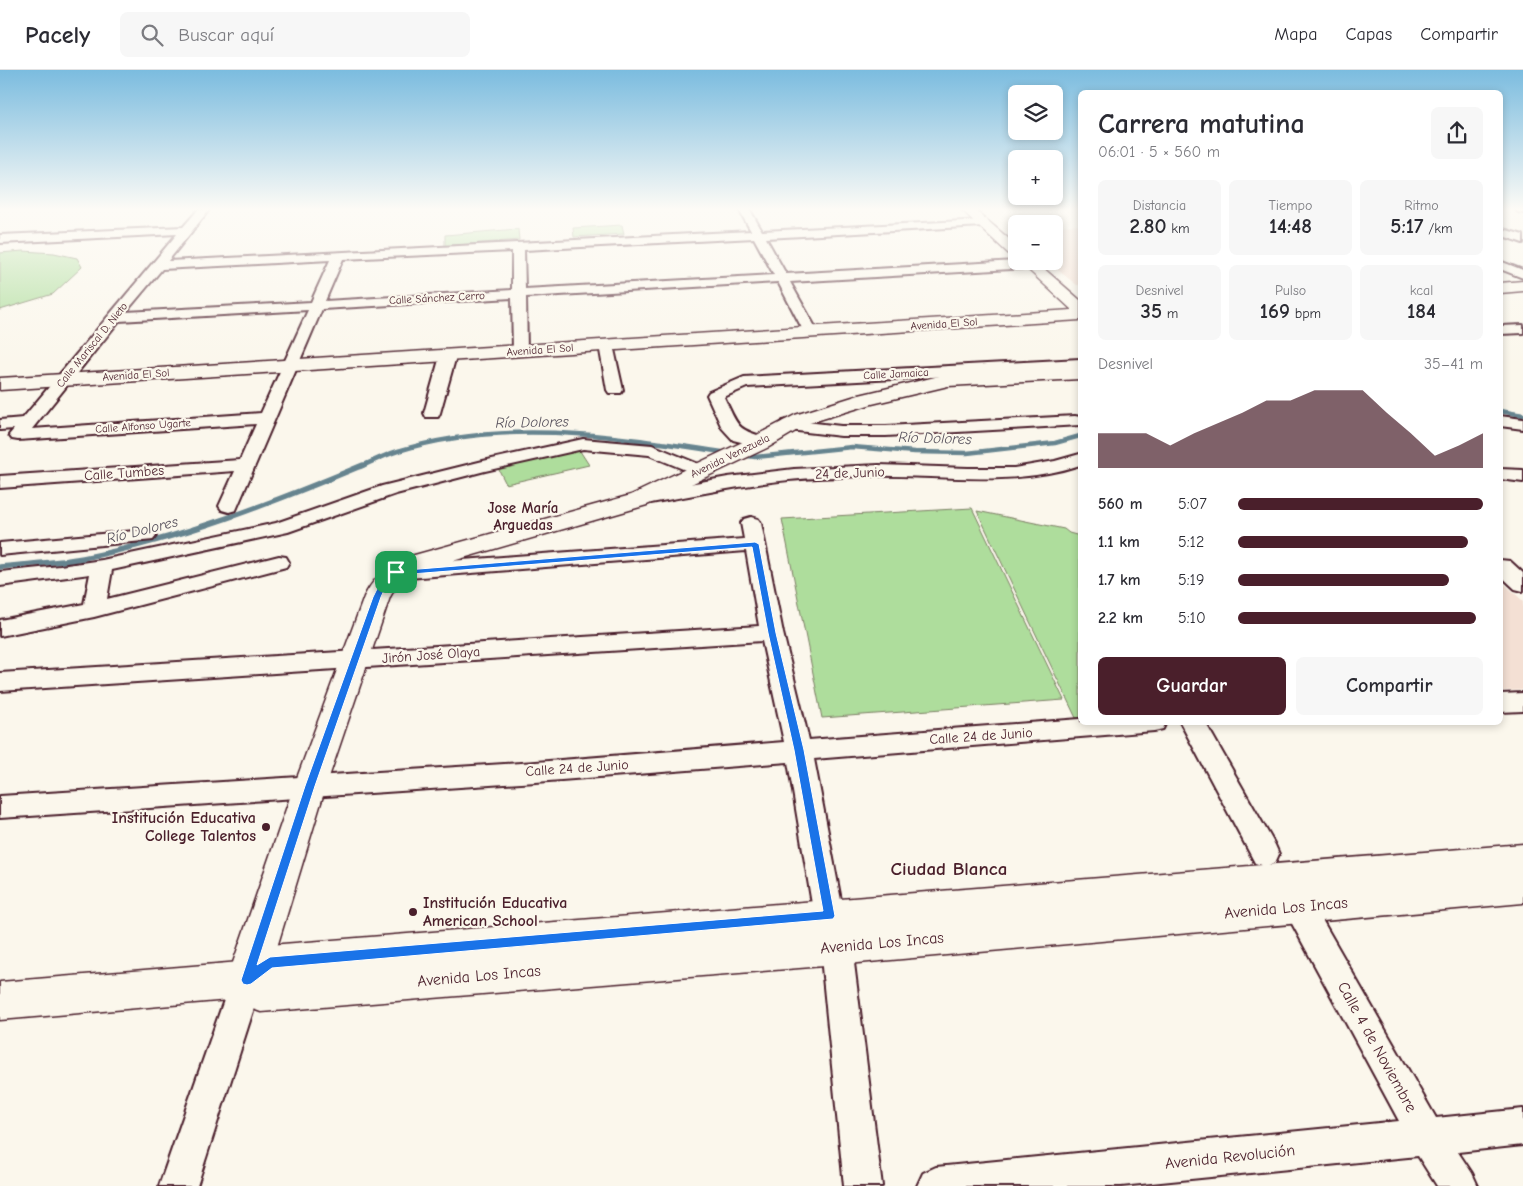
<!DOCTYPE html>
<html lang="es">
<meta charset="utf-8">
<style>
:root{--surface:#fff;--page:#f7f7f7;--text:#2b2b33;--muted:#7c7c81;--line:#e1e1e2;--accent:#4a1f2b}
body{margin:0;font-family:"Comic Neue",sans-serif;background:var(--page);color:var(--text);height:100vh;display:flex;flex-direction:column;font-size:19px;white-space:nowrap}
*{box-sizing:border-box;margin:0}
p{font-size:16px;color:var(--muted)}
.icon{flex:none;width:28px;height:28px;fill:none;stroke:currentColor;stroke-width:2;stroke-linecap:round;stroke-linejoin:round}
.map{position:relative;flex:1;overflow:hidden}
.sheet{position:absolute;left:1078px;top:20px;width:425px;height:635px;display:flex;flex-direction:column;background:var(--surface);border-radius:8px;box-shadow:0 2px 8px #0003}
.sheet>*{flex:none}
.tools{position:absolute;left:1008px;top:15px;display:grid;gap:10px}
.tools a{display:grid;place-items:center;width:55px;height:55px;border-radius:8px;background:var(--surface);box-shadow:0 2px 8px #0003;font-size:25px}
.pin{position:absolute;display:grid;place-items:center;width:42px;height:42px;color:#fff;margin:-21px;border-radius:10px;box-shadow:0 2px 8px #0006}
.round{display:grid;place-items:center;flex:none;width:52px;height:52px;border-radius:8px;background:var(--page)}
.overview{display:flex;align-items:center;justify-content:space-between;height:85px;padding:0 20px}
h1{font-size:28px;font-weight:700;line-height:38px}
.figures{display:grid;grid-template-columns:repeat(3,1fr);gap:8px;height:85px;padding:5px 20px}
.figures div{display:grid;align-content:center;border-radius:8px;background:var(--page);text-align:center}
.figures b{font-size:21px;font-weight:700}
.figures small{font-size:14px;font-weight:400}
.figures p{font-size:14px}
.chart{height:140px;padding:10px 20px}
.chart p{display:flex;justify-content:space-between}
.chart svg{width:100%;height:90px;margin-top:5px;fill:var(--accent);opacity:.7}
.primary-button{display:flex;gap:10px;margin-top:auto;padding:10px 20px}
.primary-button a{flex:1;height:58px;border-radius:8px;background:var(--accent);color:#fff;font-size:20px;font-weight:700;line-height:58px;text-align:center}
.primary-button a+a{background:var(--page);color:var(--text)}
ul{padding:0 20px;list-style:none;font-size:16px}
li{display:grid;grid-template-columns:80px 60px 1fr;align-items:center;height:38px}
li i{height:12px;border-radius:6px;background:var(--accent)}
header{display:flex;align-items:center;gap:30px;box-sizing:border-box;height:70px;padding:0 25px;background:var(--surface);border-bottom:1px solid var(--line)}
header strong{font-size:24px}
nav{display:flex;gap:28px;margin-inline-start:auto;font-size:18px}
.search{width:350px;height:45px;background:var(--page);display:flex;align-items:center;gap:12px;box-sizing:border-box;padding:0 18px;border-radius:8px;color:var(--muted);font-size:19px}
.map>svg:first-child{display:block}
.built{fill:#f4e0d4}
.green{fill:#aedd9c;stroke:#7c7e64}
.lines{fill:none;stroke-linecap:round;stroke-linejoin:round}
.stream-far1{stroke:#66848f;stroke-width:4.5}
.stream{stroke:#66848f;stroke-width:5.5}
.minor-casing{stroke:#4a1f2b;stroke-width:4}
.tertiary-casing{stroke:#4a1f2b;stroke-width:3}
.secondary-casing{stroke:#4a1f2b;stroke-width:3}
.minor{fill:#fbf7ec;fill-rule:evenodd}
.tertiary{fill:#fbf7ec;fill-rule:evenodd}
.secondary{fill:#fbf7ec;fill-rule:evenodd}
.route{fill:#1a73e8;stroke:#fff;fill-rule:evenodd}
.poi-dot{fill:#4a1f2b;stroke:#fbf7ec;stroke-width:2}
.labels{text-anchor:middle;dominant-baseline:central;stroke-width:4.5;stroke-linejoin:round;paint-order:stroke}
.far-street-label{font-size:11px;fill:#4a1f2b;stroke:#fbf7ec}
.street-label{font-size:14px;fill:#4a1f2b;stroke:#fbf7ec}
.water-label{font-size:15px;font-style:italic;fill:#58525d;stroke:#fbf7ec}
.neighbourhood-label{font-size:15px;font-weight:bold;fill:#4a1f2b;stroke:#fbf7ec}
.near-poi-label{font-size:16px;font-weight:bold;fill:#4a1f2b;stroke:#fbf7ec;text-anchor:end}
.near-street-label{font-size:16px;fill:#4a1f2b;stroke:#fbf7ec}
.near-quarter-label{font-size:19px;font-weight:bold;fill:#4a1f2b;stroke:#fbf7ec}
</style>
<header>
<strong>Pacely</strong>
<div class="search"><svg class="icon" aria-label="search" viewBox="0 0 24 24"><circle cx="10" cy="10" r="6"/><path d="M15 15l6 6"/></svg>Buscar aquí</div>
<nav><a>Mapa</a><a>Capas</a><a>Compartir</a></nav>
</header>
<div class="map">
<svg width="1523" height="1116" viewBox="0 0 1523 1116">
<rect width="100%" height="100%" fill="#fbf7ec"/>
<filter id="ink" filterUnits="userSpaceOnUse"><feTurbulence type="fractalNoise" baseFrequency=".02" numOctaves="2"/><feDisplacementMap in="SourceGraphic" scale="10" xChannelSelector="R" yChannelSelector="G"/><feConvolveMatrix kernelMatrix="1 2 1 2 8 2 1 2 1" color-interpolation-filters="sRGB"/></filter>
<g filter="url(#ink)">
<!-- built -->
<g class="built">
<path d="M1080,155V215H1077L1046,191H1054V156Z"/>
<path d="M1500,510L1523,531V620L1500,621Z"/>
</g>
<!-- green -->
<g class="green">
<path d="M622,155L624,164L574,167L573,158Z"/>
<path d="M518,159L519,170L445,176V165Z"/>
<path d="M23,181L54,183L77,188L82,197L53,224L0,240V183Z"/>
<path d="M578,378L589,395L506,414L497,396Z"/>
<path d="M972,438L1064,630L822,648L782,449Z"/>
<path d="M977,441L1064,459L1069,463L1080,466V648H1076Z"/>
</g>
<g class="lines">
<!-- stream-far1 -->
<g class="stream-far1">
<path d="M1500,341L1523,345"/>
<path d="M741,385L755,387L852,377L915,382L967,383L1055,373L1080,366"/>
<path d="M360,397C373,391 385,385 398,381C506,347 621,367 729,383"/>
</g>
<!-- stream -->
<path class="stream" d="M0,497C27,494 56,493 83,488C180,469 272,433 363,395"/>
<!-- minor casing -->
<g class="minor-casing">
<g id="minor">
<path d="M198,140H209L168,191L751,161L739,140H750L762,161L983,150L989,153L983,156L766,168L786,204L1016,191H1033L1035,194L1029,198L790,212L818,262L816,265H806L804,262L778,212L526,227L527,281L525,284H515L513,281L512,228L322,239L236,440L229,442L222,440L219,436L235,401L0,418V406L240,390L256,354L18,370L12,369L9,365L14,359L0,360V350L23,348L177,164L0,173V165L183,157ZM754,168L774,205L525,219L524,180ZM512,181V220L325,231L343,189ZM330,190L311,232L126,242L162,199ZM308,240L261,343L32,359L119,251Z"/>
<path d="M1516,140H1523V143L1518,142Z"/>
<path d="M1500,158L1523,165V173L1500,165Z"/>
<path d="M1500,191L1523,200V208L1500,199Z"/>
<path d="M1523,255V263L1500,264V256Z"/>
<path d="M606,271L611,272L613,275L623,320L621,323H609L607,320L599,275L601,272Z"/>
<path d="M448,281L453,283L456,286L440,343L438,347H426L424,343L440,286L443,283Z"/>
<path d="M1080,289V299L747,317L724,327C738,356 735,359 767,368L770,372L767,376L761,377L733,370L722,358L707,325L709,322L744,307Z"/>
<path d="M1075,346L1080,347V355L886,366H841L789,360L783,359L781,355L783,351L789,350L841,356H886Z"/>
<path d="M1500,346L1523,349V359L1500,356Z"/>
<path d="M583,369L652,375L706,397L709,401L706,405L700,406L649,385L583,379L485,401L396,424L288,462L112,500L107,529L279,486L286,487L289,492L286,497L94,547L0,566V550L84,534L90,504L0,516V502L60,496L102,490L276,453L382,416L483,391Z"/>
<path d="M1080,384V395C1009,418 938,404 865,406C834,407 802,408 771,412C727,418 684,427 640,435L633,433L631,429L633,425L640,423L728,407L794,399L879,395L968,398H1014L1055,391Z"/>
<path d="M1500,399L1523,400V412L1500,409Z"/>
<path d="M751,447L758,449L761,453L783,563L809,670L1080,649V652H1166L1163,659L1154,661L814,689L844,846L840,856L829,860L818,856L814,846L788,692L536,712L0,748V726L536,692L784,672L762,571L0,621V603L759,556L746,481L396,509L389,507L386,502L389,497L396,495L744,469L741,453L744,449Z"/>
<path d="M146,460L153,462L156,466L153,470L0,485V473Z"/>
<path d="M1500,490L1510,491L1523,503V521L1515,519L1500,505Z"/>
<path d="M1523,623V641L1500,642V624Z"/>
<path d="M1180,652H1205L1275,775L1279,784L1275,793L1265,796L1255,793Z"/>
<path d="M1298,823L1309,827L1436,1048L1523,1039V1075L1458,1082L1472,1103L1478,1116H1437L1418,1086L1121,1116H917L923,1103L936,1097L1399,1051L1283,837L1287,827Z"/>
<path d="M836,863L847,867L852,877L882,1116H844L820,877L825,867Z"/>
<path d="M247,895L258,899L263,910L197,1116H159L231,910L236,899Z"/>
</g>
</g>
<!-- tertiary casing -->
<g class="tertiary-casing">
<g id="tertiary">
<path d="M962,140H975L1016,175V187L1011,186Z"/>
<path d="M1019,191H1035L1080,230V250L0,320V308L1072,240Z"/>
<path d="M1523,211V221L1500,223V213Z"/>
<path d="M1080,297V309L948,316L872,334L809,353L769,377L647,435L418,501C407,508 396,515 390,527L326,716L267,910L261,923L247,929L233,923L227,910L294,716L364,527C372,510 384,499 400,489L631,425L753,367L795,345L859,325L948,304Z"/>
</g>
</g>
<!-- secondary casing -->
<g class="secondary-casing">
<path id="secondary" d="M1523,774V833L836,895L261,942L247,937L240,929L0,950V912L240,892L256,880L270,875Z"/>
</g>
<!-- minor -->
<use href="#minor" class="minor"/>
<!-- tertiary -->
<use href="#tertiary" class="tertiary"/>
<!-- secondary -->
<use href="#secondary" class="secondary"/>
</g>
</g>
<!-- sky -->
<linearGradient id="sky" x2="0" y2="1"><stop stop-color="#7bbcdf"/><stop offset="0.47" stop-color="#fdfbf6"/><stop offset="1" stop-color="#fdfbf6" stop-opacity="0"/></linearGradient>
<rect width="1523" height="296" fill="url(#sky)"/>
<!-- route -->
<path class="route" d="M755,472L759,474L776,563L804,680L835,846L833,849L272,898L251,914L247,915L243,914L241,910L305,716L373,527L379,515L394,501ZM752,477L768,563L794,680L823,841L270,887L257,895L315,716L381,527L385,518L399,505Z"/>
<!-- markers -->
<g class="poi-dot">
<circle cx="266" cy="757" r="5"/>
<circle cx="413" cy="842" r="5"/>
</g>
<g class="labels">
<!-- far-street labels -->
<g class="far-street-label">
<text transform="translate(437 228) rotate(-3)">Calle Sánchez Cerro</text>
<text transform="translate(944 254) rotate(-4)">Avenida El Sol</text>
<text transform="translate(92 275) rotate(-51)">Calle Mariscal D. Nieto</text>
<text transform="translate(540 280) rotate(-4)">Avenida El Sol</text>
<text transform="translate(896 304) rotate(-3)">Calle Jamaica</text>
<text transform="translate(136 305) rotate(-4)">Avenida El Sol</text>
<text transform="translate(143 356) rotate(-4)">Calle Alfonso Ugarte</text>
<text transform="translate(730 386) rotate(-26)">Avenida Venezuela</text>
</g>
<!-- street labels -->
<g class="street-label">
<text transform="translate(124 403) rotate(-4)">Calle Tumbes</text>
<text transform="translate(850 403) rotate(-2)">24 de Junio</text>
<text transform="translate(431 585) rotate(-4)">Jirón José Olaya</text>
<text transform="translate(981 666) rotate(-4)">Calle 24 de Junio</text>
<text transform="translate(577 698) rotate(-4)">Calle 24 de Junio</text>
</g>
<!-- water labels -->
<g class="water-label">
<text transform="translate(532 352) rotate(-1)">Río Dolores</text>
<text transform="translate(935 368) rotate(2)">Río Dolores</text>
<text transform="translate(142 460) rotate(-14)">Río Dolores</text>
</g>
<!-- neighbourhood labels -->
<g class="neighbourhood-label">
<text x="523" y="438">Jose María<tspan x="523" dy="17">Arguedas</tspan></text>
</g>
<!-- near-poi labels -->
<g class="near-poi-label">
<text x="256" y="748">Institución Educativa<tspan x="256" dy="18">College Talentos</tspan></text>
<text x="423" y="833" text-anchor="start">Institución Educativa<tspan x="423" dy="18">American School</tspan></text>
</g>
<!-- near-street labels -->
<g class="near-street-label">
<text transform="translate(1286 838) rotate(-5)">Avenida Los Incas</text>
<text transform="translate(882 873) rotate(-5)">Avenida Los Incas</text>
<text transform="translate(479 906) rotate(-5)">Avenida Los Incas</text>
<text transform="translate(1377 977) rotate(61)">Calle 4 de Noviembre</text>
<text transform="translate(1230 1087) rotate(-6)">Avenida Revolución</text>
</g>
<!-- near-quarter labels -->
<g class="near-quarter-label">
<text x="949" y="799">Ciudad Blanca</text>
</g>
</g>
</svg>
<div class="tools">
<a><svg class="icon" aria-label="layers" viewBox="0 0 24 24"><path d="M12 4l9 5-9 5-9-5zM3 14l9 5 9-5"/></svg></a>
<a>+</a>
<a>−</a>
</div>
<div class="pin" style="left:396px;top:502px;background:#1e9e55"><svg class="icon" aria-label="arrive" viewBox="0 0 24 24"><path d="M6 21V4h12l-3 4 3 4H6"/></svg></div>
<section class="sheet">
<div class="overview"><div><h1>Carrera matutina</h1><p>06:01 · 5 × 560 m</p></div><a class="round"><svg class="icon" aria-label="share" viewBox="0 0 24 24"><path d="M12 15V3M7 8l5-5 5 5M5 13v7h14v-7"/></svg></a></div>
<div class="figures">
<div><p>Distancia</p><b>2.80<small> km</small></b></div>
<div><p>Tiempo</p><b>14:48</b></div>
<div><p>Ritmo</p><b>5:17<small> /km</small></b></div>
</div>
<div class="figures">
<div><p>Desnivel</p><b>35<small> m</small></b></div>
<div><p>Pulso</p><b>169<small> bpm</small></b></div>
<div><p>kcal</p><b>184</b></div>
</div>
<div class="chart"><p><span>Desnivel</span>35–41 m</p>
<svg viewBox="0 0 160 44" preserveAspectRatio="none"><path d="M0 44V27L10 27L20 27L30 33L40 27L50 22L60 17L70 11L80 11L90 6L100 6L110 6L120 17L130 27L140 38L150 33L160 27V44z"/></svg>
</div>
<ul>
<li><b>560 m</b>5:07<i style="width:100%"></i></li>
<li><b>1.1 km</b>5:12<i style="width:94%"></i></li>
<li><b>1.7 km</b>5:19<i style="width:86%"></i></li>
<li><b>2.2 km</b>5:10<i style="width:97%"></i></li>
</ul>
<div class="primary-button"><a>Guardar</a><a>Compartir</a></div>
</section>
</div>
